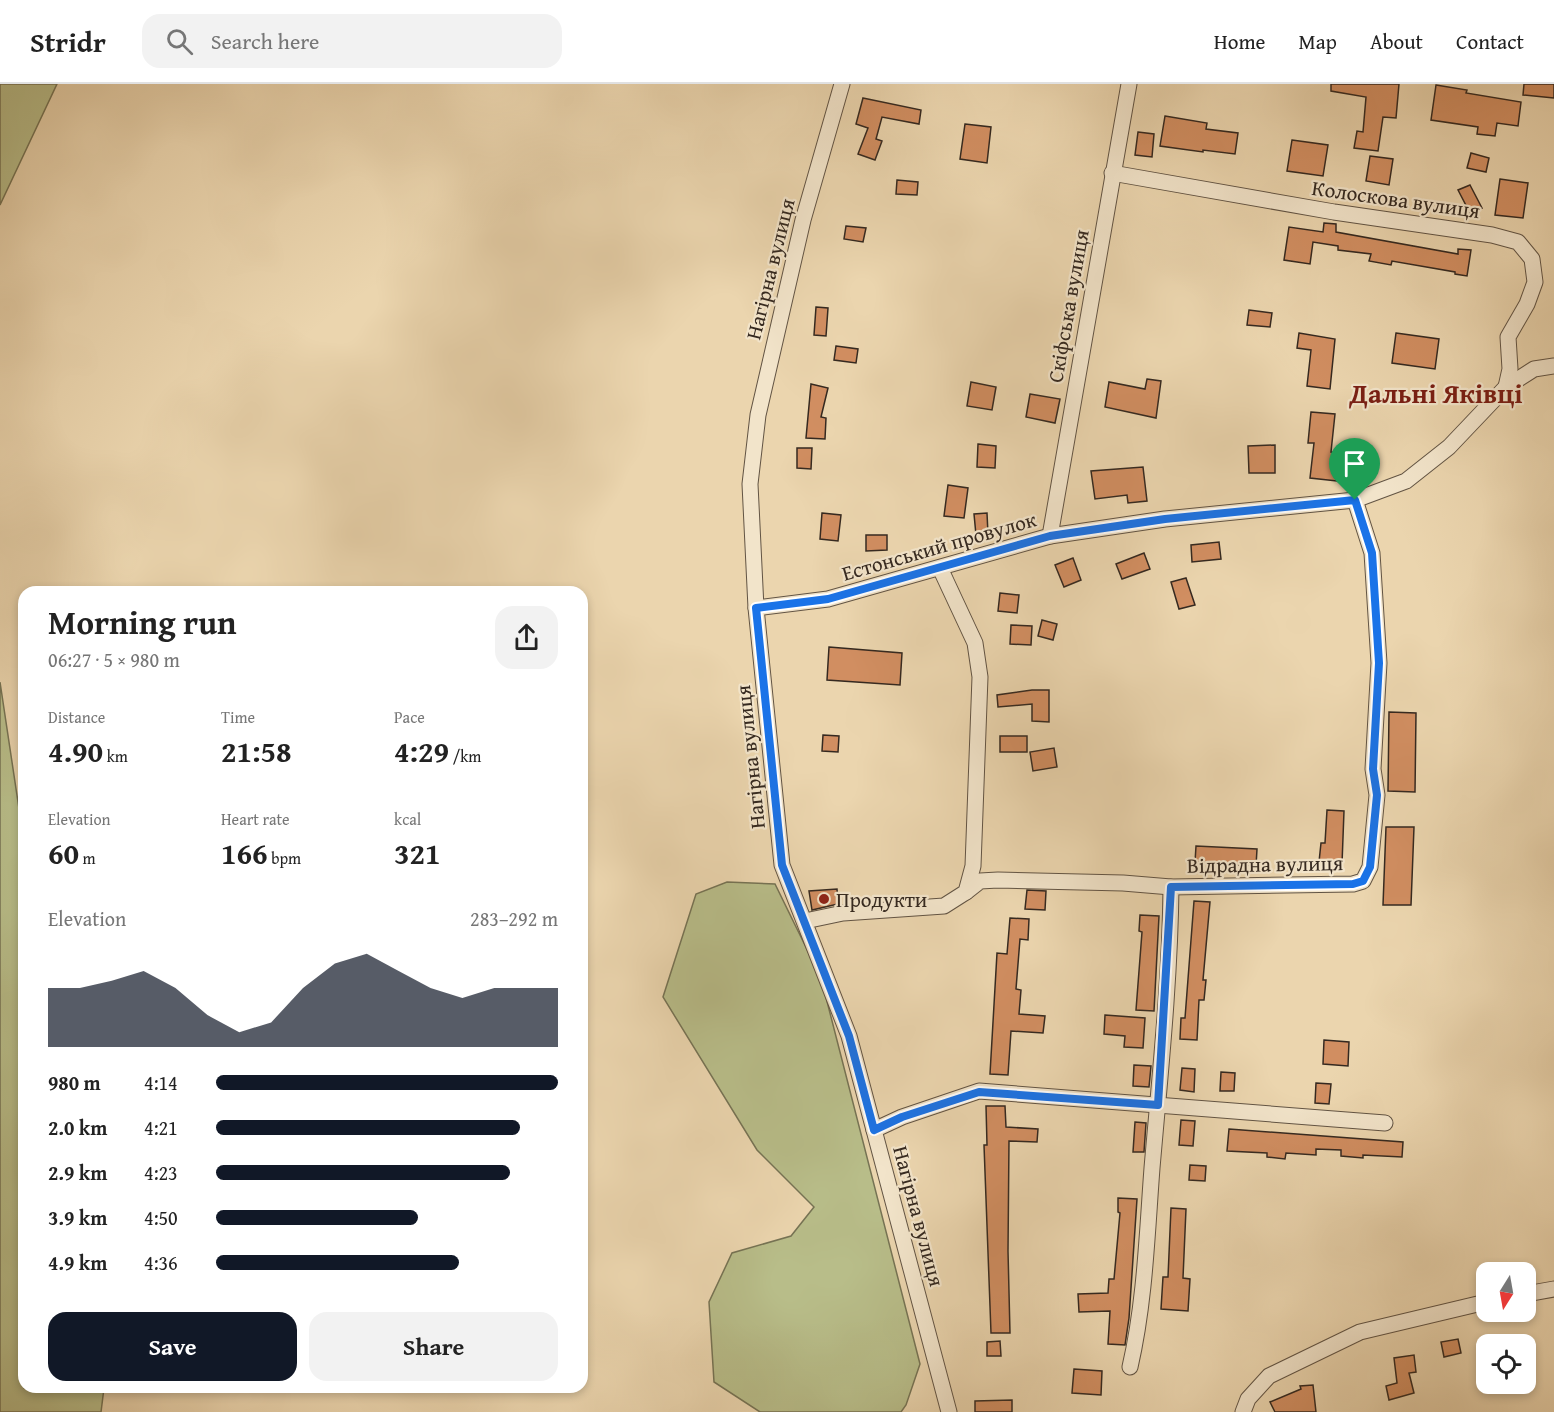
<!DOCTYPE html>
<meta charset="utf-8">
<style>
:root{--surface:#fff;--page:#f2f2f2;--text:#222;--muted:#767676;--line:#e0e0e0;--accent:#111827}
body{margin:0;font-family:"Gentium Book Plus",serif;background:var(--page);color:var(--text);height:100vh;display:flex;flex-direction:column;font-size:22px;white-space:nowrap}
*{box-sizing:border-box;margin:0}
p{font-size:20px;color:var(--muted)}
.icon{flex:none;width:33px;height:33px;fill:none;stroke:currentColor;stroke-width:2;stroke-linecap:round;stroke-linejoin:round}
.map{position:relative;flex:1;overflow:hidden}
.panel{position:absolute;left:18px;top:502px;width:570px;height:807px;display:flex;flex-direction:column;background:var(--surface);border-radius:18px;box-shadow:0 3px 9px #0003}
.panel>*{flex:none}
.needle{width:39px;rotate:191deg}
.tools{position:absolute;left:1476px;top:1178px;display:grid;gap:12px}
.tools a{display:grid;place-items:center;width:60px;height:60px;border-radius:12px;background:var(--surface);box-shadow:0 3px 9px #0003;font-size:30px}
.pin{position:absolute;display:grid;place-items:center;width:51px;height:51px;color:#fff;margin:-62px -26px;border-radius:50% 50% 50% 0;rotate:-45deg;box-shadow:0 0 6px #0007}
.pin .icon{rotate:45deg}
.round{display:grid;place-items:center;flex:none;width:63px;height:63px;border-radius:18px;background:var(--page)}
.headline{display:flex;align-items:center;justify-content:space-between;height:102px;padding:0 30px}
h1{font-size:33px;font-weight:600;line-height:45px}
.metrics{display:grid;grid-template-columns:repeat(3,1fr);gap:9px;height:102px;padding:6px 30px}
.metrics div{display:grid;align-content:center}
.metrics b{font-size:30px;font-weight:600}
.metrics small{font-size:16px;font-weight:400}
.metrics p{font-size:16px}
.chart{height:168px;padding:12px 30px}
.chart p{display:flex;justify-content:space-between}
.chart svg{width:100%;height:108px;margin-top:6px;fill:var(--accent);opacity:.7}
.cta{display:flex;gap:12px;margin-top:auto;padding:12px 30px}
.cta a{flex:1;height:69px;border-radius:18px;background:var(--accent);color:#fff;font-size:24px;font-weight:600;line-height:69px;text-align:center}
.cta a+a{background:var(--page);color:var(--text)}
ul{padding:0 30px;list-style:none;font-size:20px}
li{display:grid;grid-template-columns:96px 72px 1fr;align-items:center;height:45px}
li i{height:15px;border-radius:8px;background:var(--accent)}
header{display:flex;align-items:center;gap:36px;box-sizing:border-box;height:84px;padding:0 30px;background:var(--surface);border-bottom:2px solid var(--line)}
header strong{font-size:28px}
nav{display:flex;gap:33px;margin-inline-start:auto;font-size:21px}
.search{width:420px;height:54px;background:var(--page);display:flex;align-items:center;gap:15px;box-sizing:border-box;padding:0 21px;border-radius:18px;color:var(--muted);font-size:22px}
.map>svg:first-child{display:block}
.green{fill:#b8bd89;stroke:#767354;stroke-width:1.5}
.building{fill:#d18e61;stroke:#352920;stroke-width:1.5}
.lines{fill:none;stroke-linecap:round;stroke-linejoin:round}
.street-casing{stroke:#625444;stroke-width:17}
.street{stroke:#f2e4ca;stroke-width:15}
.route-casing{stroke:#fff;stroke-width:12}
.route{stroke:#1a73e8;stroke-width:8}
.poi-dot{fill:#8f2418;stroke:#f2e4ca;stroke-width:2}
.labels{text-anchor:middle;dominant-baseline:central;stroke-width:4.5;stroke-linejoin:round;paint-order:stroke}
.street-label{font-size:21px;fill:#352920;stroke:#f2e4ca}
.poi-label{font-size:21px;fill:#352920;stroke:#f2e4ca;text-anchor:start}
.district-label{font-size:27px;font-weight:bold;fill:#7a1f14;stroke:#f2e4ca}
</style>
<header>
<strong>Stridr</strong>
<div class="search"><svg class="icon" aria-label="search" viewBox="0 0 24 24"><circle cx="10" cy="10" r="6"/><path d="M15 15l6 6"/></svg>Search here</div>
<nav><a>Home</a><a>Map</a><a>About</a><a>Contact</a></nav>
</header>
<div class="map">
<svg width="1554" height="1328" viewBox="0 0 1554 1328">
<rect width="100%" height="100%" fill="#ebd5ae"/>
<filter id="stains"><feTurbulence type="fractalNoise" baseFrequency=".00333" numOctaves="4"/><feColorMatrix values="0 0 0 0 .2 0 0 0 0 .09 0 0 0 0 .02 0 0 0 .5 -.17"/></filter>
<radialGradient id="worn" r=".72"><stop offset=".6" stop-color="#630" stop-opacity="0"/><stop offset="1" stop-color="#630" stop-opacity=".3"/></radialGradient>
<!-- green -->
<g class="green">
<path d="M0,0H57L0,121Z"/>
<path d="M0,598L24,758V1304H104L101,1328H0Z"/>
<path d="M727,798L775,800L821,894L920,1280L906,1321L901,1328H760L714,1298L709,1218L732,1169L791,1152L814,1123L757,1066L663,913L696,810Z"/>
</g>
<!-- building -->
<g class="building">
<path d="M1331,0H1399L1396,34L1383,33L1378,67L1354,64L1357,47L1363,48L1366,13L1331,7Z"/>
<path d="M1524,0H1554V14L1523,11Z"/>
<path d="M1436,1L1467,6L1466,9L1521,18L1518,42L1497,39L1495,52L1477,50L1478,43L1431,36Z"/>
<path d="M863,14L921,26L919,40L882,33L876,55L882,57L875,76L858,70L868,44L856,40Z"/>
<path d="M1165,32L1207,39L1206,45L1238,49L1235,70L1203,66V68L1160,62Z"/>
<path d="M965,40L991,43L987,79L960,75Z"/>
<path d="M1138,48L1154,50L1152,73L1135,71Z"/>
<path d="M1292,56L1328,61L1323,92L1287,87Z"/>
<path d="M1471,69L1489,74L1486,88L1467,84Z"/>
<path d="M1370,72L1393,75L1389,101L1366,97Z"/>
<path d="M1500,95L1528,99L1523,134L1495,131Z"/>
<path d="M897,96L918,98L917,111L896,110Z"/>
<path d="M1470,101L1482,124L1470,129L1458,106Z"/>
<path d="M1324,139L1336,140V148L1458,170V165L1471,166L1467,192L1455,190V188L1392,177L1391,181L1369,177L1371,170L1338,166V162L1313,158L1310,180L1284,176L1289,143L1323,148Z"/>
<path d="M846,142L866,144L863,158L844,155Z"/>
<path d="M816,223L828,224L826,252L814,251Z"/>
<path d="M1249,226L1272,229L1270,243L1247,241Z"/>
<path d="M1299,249L1335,255L1330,305L1307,302L1311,266L1297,264Z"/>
<path d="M1396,249L1439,255L1435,285L1392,279Z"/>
<path d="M836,262L858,265L856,279L834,276Z"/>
<path d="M1147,295L1161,297L1156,334L1105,323L1109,298L1145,305Z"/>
<path d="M971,298L996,303L992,326L967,322Z"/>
<path d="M811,300L828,304L821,333L826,334L825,355L806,354Z"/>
<path d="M1030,310L1060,315L1055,339L1026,333Z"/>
<path d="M1311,328L1335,330L1331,368L1350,370L1346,398L1310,394L1314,359H1308Z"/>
<path d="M978,360L996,362L995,384L977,383Z"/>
<path d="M1275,361V389H1249L1248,362Z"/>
<path d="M797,364H812L811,385L797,384Z"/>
<path d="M1143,383L1147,417L1128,419L1127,411L1095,415L1091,387Z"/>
<path d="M948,401L968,404L964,434L944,432Z"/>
<path d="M822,429L841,431L838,457L820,455Z"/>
<path d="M987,429L988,450L976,451L974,430Z"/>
<path d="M866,451H887V466L866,467Z"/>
<path d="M1219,458L1221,475L1192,478L1191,461Z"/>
<path d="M1144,469L1150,485L1122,495L1116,480Z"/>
<path d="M1073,474L1081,496L1064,503L1055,481Z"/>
<path d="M1186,494L1195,521L1179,525L1171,498Z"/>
<path d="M1000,509L1019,511L1017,529L998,527Z"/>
<path d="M1042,536L1057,540L1053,556L1038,552Z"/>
<path d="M1011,541L1032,542L1031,561L1010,560Z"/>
<path d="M829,563L902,569L900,601L827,596Z"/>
<path d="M1032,606H1049V638L1032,637V620L998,623L997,611Z"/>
<path d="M1389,628L1416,629L1415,708L1388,707Z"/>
<path d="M823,651L839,652L838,668L822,667Z"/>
<rect x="1000" y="652" width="27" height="16"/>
<path d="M1054,664L1057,683L1033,687L1030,668Z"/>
<path d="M1327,726L1344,727L1342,780L1319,778L1321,759H1325Z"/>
<path d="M1386,743H1414L1411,821H1383Z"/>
<path d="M1196,762L1257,765L1256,782L1195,778Z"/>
<path d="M837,805L838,820L812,826L809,807Z"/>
<path d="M1027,806L1046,807L1045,826L1025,825Z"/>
<path d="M1194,817L1210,818L1203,896H1206L1204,916H1199L1197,956L1180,955L1181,934H1185Z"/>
<path d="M1140,831L1159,832L1154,927L1136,926L1142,848L1139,847Z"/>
<path d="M1010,834L1029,835L1028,856L1020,855L1016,905L1021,906L1019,930L1045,932L1043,949L1011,947L1008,991L990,990L997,869L1007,870Z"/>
<path d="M1105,931L1145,934L1143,964L1124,963L1125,952L1104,950Z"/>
<path d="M1324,956L1349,958L1348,982L1323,980Z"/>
<path d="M1134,981L1151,982L1149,1003L1133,1002Z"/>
<path d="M1182,984L1195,985L1194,1008L1180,1006Z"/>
<path d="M1221,988L1235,989L1234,1007H1220Z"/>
<path d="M1316,999L1331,1000L1329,1020L1315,1019Z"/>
<path d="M986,1022H1005L1006,1043L1038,1045L1037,1058L1009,1057L1008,1167L1010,1249H991L984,1061H987Z"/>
<path d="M1181,1036L1195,1037L1193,1062L1179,1061Z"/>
<path d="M1135,1038L1146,1039L1144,1068H1133Z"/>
<path d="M1229,1045L1403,1058L1402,1073L1363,1071V1074L1341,1072V1066L1316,1065V1071L1286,1069L1285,1075L1267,1073V1069L1227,1067Z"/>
<path d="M1190,1081L1206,1082L1205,1097L1189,1096Z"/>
<path d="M1118,1114L1137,1115L1129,1234L1125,1261L1108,1260L1110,1227L1079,1228L1078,1210L1108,1209L1109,1195H1114L1120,1129L1118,1128Z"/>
<path d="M1171,1124L1186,1125L1183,1194L1190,1195L1188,1227L1161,1225L1163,1193H1168Z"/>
<path d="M1458,1255L1461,1269L1444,1273L1441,1258Z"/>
<path d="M1000,1257L1001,1272H987V1258Z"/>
<path d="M1414,1271L1416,1288L1409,1289L1414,1309L1389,1316L1386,1302L1397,1299L1394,1274Z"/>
<path d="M1074,1285L1102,1287L1101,1311L1072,1309Z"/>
<path d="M1313,1301L1316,1328H1275L1270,1318L1301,1305L1300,1302Z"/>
<path d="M1012,1316V1328H975V1317Z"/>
</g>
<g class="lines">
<!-- street casing -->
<g class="street-casing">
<g id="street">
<path d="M842,0L803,136L758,331L750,400L756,524L782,781L849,952L949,1328"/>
<path d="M1112,89L1334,128L1492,151L1518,158L1532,175L1535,198L1527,220L1508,253L1510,285L1506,303"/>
<path d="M1050,452L1129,0"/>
<path d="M756,524L828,515L1050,452L1165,435L1355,416L1406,397L1449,363L1506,303L1534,285L1554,282"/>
<path d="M966,808L980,797L998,796L1123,799L1171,803L1353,800L1363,797L1370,783L1377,711L1373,685L1379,579L1372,469L1355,416"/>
<path d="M805,837L843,829L944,822L966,808L973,782L980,593L975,559L940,484"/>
<path d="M874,1046L902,1033L979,1007L1385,1039"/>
<path d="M1526,1210L1554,1205"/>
<path d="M1130,1283C1145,1218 1147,1150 1152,1084C1160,991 1170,897 1171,803"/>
<path d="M1243,1328L1248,1315L1269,1292L1360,1248L1486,1218"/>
</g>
</g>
<!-- street -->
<use href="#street" class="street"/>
</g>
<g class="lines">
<!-- route casing -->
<g class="route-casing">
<path id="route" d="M1355,416L1372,469L1379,579L1373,685L1377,711L1370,783L1363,797L1353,800L1171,803L1158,1021L979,1008L902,1033L874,1046L849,952L782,781L756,524L828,515L1050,452L1165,435Z"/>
</g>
<!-- route -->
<use href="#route" class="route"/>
</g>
<!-- markers -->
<circle class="poi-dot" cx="824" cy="815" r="6"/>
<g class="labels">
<!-- street labels -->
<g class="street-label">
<text transform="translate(1396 115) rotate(8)">Колоскова вулиця</text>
<text transform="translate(770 185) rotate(-76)">Нагірна вулиця</text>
<text transform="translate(1068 222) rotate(-80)">Скіфська вулиця</text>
<text transform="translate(939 462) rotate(-16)">Естонський провулок</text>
<text transform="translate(750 673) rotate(-96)">Нагірна вулиця</text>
<text transform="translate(1265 780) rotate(-1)">Відрадна вулиця</text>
<text transform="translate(919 1132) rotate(75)">Нагірна вулиця</text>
</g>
<!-- poi labels -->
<g class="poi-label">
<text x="836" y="815">Продукти</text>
</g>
<!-- district labels -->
<g class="district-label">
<text x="1436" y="309">Дальні Яківці</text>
</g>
</g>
<rect width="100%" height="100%" filter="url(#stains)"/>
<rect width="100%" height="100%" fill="url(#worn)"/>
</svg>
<div class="tools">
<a><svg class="needle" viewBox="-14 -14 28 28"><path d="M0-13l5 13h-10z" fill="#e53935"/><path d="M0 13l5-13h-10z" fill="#767676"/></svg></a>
<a><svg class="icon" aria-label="locate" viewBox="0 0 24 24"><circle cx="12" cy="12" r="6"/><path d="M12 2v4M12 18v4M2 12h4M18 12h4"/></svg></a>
</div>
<div class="pin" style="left:1355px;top:416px;background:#1e9e55"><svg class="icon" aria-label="arrive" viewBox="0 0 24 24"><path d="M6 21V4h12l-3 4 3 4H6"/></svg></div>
<section class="panel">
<div class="headline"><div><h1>Morning run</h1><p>06:27 · 5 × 980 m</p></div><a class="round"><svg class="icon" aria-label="share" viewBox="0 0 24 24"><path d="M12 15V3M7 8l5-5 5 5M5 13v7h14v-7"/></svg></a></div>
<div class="metrics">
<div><p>Distance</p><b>4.90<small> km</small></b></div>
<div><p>Time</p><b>21:58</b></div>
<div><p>Pace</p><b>4:29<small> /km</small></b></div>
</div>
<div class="metrics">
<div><p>Elevation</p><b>60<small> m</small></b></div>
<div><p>Heart rate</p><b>166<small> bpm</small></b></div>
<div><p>kcal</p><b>321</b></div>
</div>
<div class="chart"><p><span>Elevation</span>283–292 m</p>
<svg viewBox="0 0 160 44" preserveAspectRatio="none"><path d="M0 44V20L10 20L20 17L30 13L40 20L50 31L60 38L70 34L80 20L90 10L100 6L110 13L120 20L130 24L140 20L150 20L160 20V44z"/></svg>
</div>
<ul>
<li><b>980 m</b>4:14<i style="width:100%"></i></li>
<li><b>2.0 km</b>4:21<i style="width:89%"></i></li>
<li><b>2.9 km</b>4:23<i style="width:86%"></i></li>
<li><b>3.9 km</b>4:50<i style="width:59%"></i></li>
<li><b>4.9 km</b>4:36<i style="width:71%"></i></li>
</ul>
<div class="cta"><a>Save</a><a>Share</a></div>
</section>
</div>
